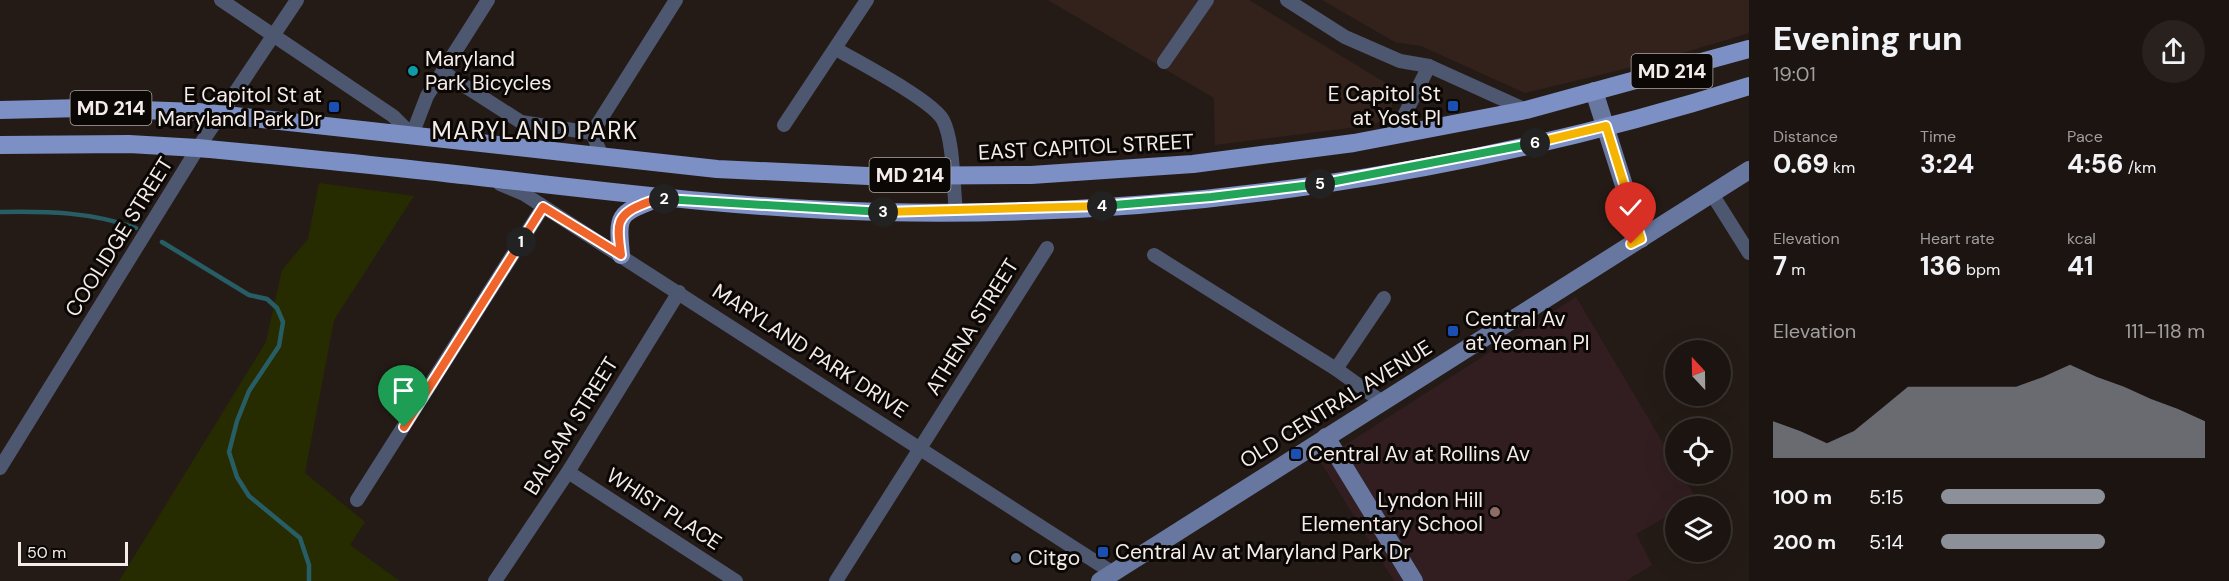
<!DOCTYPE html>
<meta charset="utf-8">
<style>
:root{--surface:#1c1410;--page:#29211e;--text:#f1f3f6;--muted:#a09e9f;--line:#3a3330;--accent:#8c9099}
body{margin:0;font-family:"DM Sans",sans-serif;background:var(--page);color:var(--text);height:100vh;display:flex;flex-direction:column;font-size:22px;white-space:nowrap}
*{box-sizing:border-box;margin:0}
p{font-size:20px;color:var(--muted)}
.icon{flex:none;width:33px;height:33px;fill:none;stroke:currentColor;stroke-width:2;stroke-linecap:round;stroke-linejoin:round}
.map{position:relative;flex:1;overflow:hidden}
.drawer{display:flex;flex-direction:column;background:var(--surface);width:480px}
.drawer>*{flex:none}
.needle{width:39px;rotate:338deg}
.tools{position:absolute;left:1665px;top:340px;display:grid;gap:12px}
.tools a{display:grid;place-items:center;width:66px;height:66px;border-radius:50%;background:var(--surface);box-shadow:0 6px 24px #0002,0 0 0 2px var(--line);font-size:30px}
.scale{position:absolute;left:18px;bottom:15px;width:110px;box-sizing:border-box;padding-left:6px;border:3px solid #f4ece9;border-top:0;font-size:16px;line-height:21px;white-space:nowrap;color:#f4ece9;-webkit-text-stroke:4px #0b0705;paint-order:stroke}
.pin{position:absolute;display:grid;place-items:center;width:51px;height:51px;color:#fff;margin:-62px -26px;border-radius:50% 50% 50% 0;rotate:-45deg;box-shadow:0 0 6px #0007}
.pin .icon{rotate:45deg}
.km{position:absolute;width:30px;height:30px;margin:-15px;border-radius:50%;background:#222;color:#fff;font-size:16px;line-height:30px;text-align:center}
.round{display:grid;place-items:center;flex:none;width:63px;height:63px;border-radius:32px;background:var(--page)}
.headline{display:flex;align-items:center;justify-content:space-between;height:102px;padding:0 24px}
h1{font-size:33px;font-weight:800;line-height:45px}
.figures{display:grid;grid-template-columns:repeat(3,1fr);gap:9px;height:102px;padding:6px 24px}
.figures div{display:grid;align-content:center}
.figures b{font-size:26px;font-weight:800}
.figures small{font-size:16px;font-weight:400}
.figures p{font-size:16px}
.chart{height:168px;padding:12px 24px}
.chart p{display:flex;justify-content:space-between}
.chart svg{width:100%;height:108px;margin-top:6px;fill:var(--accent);opacity:.7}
ul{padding:0 24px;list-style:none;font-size:20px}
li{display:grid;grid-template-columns:96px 72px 1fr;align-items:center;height:45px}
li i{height:15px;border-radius:8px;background:var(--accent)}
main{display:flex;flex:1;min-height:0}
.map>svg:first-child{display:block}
.built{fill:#33221b}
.education{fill:#321e20}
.green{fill:#272b00}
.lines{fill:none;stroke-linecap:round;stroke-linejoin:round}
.stream{stroke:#275e65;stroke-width:4.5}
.street{stroke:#4d5770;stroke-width:14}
.secondary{stroke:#6777a0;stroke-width:18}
.primary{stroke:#7c90c5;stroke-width:18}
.split-1-casing{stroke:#fff;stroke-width:12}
.split-2-casing{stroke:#fff;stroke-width:12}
.split-3-casing{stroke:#fff;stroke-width:12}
.split-4-casing{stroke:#fff;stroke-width:12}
.split-5-casing{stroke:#fff;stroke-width:12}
.split-6-casing{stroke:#fff;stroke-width:12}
.split-7-casing{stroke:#fff;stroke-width:12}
.split-1{stroke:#f0652b;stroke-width:8}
.split-2{stroke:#f0652b;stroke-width:8}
.split-3{stroke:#22a559;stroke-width:8}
.split-4{stroke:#f5b400;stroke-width:8}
.split-5{stroke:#22a559;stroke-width:8}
.split-6{stroke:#22a559;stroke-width:8}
.split-7{stroke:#f5b400;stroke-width:8}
.culture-dot{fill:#0f9aa8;stroke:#0b0705;stroke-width:2}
.transit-dot{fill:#1a4fb4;stroke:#0b0705;stroke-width:2}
.education-dot{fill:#8d6e63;stroke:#0b0705;stroke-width:2}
.service-dot{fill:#5c6f8a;stroke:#0b0705;stroke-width:2}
.labels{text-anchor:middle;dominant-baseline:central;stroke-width:6;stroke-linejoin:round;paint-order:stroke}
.shield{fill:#0b0705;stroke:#aea7a5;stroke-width:1.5}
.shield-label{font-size:20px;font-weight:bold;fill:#f4ece9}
.poi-label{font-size:21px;fill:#f4ece9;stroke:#0b0705;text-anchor:start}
.street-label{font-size:21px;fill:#f4ece9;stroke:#0b0705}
.quarter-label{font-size:24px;letter-spacing:1.5px;fill:#f4ece9;stroke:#0b0705}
</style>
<main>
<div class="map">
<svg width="1749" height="581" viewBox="0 0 1749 581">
<rect width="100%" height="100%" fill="#251b16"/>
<!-- built -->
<g class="built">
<path d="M1048,0H1249L1394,88L1392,107L1383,121L1365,126L1215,145L1214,98Z"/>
<path d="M1322,0H1749V33L1653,62L1525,93L1421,46L1395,42Z"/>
</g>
<!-- education -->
<path class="education" d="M1576,297L1675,463L1676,474H1682L1697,500L1685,507H1676L1675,512L1636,534L1652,565L1626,581H1394L1320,461Z"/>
<!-- green -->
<path class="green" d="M319,183L414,196L334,320L305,473L365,522L350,545L400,581H119L266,342L282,270L308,239Z"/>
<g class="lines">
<!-- stream -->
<g class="stream">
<path d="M0,212C48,211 91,212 136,228"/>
<path d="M162,242L249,295L267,299L277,308L283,322L279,346L249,391L237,421L229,452L237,477L249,496L300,538L309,565V581"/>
</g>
<!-- street -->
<g class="street">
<path d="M221,0L393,116L412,135L427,96L488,0"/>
<path d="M1287,0L1345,37L1400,61L1429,66L1526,110"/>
<path d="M836,49C858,62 932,100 943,120C954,141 953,187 956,211"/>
<path d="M1164,62L1207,0"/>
<path d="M443,72L521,122L592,133"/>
<path d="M784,125L867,0"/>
<path d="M1394,136L1429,66"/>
<path d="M602,156L592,133L676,0"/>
<path d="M500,184L524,194L1113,573"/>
<path d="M1712,194L1749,253"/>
<path d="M1154,255L1336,369L1382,402"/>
<path d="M1336,369L1384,298"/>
<path d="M0,468L198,148L297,0"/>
<path d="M568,472L736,581"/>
<path d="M357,500L543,207"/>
<path d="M495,581L568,472L679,292"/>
<path d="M836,581L1047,248"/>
</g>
<!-- secondary -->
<g class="secondary">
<path d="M1594,91L1641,239"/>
<path d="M1326,437L1414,581"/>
<path d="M1100,581L1749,170"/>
</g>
<!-- primary -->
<g class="primary">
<path d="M0,110L83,108L198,112L717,169L868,176L1031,175L1193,164L1354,143L1526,110L1749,49"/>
<path d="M0,145L129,144L198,148C292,157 387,166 480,177C614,192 746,209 880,212C1172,219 1470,174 1749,86"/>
<path d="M621,255C617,214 618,214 656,199"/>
</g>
</g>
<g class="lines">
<!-- split-1 casing -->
<g class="split-1-casing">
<path id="split-1" d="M404,427L521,242"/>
</g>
<!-- split-2 casing -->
<g class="split-2-casing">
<path id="split-2" d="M521,242L543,207L621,255C618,229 613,216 641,205C649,202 656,198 664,199"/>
</g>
<!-- split-3 casing -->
<g class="split-3-casing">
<path id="split-3" d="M664,199L883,212"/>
</g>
<!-- split-4 casing -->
<g class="split-4-casing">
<path id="split-4" d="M883,212L1102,206"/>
</g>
<!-- split-5 casing -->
<g class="split-5-casing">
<path id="split-5" d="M1102,206L1211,197L1320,184"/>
</g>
<!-- split-6 casing -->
<g class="split-6-casing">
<path id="split-6" d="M1320,184L1535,143"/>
</g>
<!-- split-7 casing -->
<g class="split-7-casing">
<path id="split-7" d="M1535,143L1606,126L1641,239L1631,244"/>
</g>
<!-- split-1 -->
<use href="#split-1" class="split-1"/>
<!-- split-2 -->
<use href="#split-2" class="split-2"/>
<!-- split-3 -->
<use href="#split-3" class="split-3"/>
<!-- split-4 -->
<use href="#split-4" class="split-4"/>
<!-- split-5 -->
<use href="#split-5" class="split-5"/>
<!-- split-6 -->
<use href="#split-6" class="split-6"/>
<!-- split-7 -->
<use href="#split-7" class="split-7"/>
</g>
<!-- markers -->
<circle class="culture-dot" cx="413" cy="71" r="6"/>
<g class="transit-dot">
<rect x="1447" y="100" width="12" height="12" rx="3"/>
<rect x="328" y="101" width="12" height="12" rx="3"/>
<rect x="1447" y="325" width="12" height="12" rx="3"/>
<rect x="1290" y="448" width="12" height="12" rx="3"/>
<rect x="1097" y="546" width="12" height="12" rx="3"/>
</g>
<circle class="education-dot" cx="1495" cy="512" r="6"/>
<circle class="service-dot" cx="1016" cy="558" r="6"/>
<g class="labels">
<!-- shield labels -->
<g class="shield">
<rect x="1631.5" y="54" width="81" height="34" rx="4.5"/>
<rect x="70.5" y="91" width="81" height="34" rx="4.5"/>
<rect x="869.5" y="158" width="81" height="34" rx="4.5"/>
</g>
<g class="shield-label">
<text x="1672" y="71">MD 214</text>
<text x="111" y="108">MD 214</text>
<text x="910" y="175">MD 214</text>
</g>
<!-- poi labels -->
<g class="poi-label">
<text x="425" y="59">Maryland<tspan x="425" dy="24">Park Bicycles</tspan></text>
<text x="1441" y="94" text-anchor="end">E Capitol St<tspan x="1441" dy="24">at Yost Pl</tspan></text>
<text x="322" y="95" text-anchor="end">E Capitol St at<tspan x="322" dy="24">Maryland Park Dr</tspan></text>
<text x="1465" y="319">Central Av<tspan x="1465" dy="24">at Yeoman Pl</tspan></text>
<text x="1308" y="454">Central Av at Rollins Av</text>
<text x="1483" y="500" text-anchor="end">Lyndon Hill<tspan x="1483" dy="24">Elementary School</tspan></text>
<text x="1115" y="552">Central Av at Maryland Park Dr</text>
<text x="1028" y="558">Citgo</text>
</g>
<!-- street labels -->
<g class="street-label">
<text transform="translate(1086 147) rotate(-3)">EAST CAPITOL STREET</text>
<text transform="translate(119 237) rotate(-58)">COOLIDGE STREET</text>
<text transform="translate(972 327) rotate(-58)">ATHENA STREET</text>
<text transform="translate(810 351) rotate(33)">MARYLAND PARK DRIVE</text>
<text transform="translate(1336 404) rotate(-32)">OLD CENTRAL AVENUE</text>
<text transform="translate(571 426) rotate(-58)">BALSAM STREET</text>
<text transform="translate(664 509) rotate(33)">WHIST PLACE</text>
</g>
<!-- quarter labels -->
<g class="quarter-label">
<text x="535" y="130">MARYLAND PARK</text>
</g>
</g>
</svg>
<div class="tools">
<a><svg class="needle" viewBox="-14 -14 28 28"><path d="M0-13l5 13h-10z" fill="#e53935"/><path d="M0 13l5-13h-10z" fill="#a09e9f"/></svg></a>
<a><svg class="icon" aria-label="locate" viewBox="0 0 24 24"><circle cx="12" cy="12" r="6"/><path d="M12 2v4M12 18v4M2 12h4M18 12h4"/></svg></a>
<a><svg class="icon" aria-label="layers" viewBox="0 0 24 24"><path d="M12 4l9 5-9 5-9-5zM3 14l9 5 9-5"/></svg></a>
</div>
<div class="scale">50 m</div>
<div class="pin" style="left:404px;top:427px;background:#1e9e55"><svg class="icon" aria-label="arrive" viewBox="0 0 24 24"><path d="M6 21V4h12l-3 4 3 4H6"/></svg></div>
<div class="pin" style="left:1631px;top:244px;background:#d93025"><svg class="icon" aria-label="check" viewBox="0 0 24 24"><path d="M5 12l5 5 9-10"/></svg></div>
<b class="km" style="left:521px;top:242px">1</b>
<b class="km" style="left:664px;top:199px">2</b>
<b class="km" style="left:883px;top:212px">3</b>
<b class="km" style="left:1102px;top:206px">4</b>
<b class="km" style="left:1320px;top:184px">5</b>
<b class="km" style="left:1535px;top:143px">6</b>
</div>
<section class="drawer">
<div class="headline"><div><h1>Evening run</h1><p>19:01</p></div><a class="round"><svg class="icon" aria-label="share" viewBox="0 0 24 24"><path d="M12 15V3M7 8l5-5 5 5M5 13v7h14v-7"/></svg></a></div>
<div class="figures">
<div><p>Distance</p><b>0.69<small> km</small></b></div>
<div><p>Time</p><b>3:24</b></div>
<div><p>Pace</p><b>4:56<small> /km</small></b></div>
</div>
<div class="figures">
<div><p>Elevation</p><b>7<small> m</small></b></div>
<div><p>Heart rate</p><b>136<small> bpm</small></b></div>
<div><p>kcal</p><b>41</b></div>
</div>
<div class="chart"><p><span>Elevation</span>111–118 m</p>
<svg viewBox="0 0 160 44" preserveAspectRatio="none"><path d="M0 44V29L10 33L20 38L30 33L40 24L50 15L60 15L70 15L80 15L90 15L100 11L110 6L120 11L130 15L140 20L150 24L160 29V44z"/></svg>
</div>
<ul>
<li><b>100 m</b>5:15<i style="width:62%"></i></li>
<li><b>200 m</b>5:14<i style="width:62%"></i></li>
</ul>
</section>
</main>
